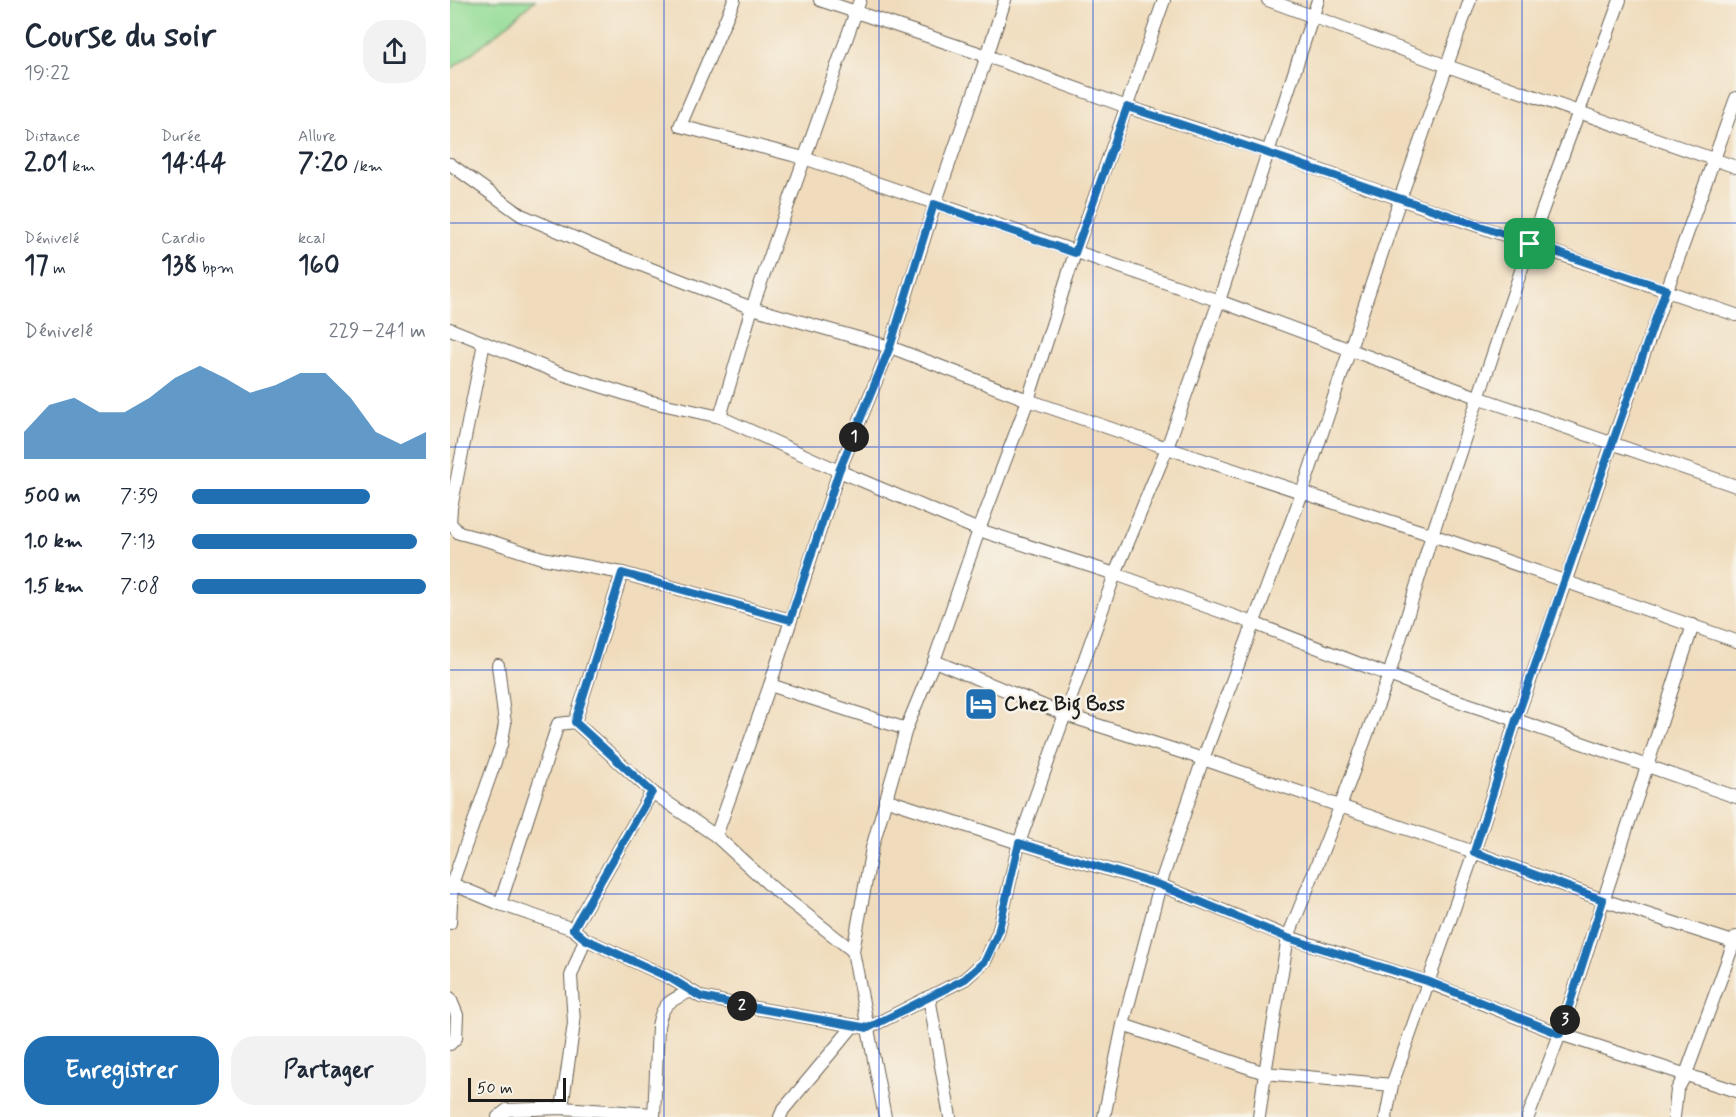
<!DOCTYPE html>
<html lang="fr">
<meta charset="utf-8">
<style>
:root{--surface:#fff;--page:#f2f2f3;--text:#1f2937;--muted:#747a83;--accent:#1f6fb2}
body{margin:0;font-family:Mynerve,sans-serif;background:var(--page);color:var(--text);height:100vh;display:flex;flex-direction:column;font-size:22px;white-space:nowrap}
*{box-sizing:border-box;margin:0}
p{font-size:20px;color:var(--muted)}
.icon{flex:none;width:33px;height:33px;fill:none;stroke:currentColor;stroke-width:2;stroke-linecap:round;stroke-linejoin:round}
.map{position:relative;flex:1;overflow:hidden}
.details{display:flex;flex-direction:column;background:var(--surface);width:450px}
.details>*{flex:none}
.scale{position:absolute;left:18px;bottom:15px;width:98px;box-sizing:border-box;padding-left:6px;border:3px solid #1c1c1c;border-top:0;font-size:16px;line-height:21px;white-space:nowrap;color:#1c1c1c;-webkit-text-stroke:4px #f7f3e8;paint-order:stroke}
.pin{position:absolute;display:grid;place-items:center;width:51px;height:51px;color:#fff;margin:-26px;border-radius:12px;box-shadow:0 3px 9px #0006}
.km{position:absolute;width:30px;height:30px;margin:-15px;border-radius:50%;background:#222;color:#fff;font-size:16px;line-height:30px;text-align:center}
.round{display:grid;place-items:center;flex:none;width:63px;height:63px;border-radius:24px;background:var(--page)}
.head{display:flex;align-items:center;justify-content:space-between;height:102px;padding:0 24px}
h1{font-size:33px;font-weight:700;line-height:45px}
.figures{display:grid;grid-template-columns:repeat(3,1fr);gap:9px;height:102px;padding:6px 24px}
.figures div{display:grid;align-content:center}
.figures b{font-size:26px;font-weight:700}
.figures small{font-size:16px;font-weight:400}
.figures p{font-size:16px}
.chart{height:168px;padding:12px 24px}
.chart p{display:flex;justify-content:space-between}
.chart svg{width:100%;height:108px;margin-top:6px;fill:var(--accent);opacity:.7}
.primary-button{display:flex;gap:12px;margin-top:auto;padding:12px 24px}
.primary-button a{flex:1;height:69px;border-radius:24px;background:var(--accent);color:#fff;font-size:24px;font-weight:700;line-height:69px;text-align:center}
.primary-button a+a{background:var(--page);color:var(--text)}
ul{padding:0 24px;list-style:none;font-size:20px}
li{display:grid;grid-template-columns:96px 72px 1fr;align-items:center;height:45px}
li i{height:15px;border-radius:8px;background:var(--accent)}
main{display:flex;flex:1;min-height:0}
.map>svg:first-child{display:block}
.green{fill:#95dd98;stroke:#587c5a;stroke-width:1.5}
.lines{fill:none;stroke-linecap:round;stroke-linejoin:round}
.minor-casing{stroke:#665f54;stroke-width:14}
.minor{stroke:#fff;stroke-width:12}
.route-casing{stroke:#fff;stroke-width:12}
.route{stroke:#1f6fb2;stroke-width:8}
.grid{fill:none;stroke:#1d4ed8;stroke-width:1.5;stroke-opacity:0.55}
.labels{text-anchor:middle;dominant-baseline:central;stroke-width:5;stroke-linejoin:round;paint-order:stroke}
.poi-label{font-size:20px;font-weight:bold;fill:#1c1c1c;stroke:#f7f3e8;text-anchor:start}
</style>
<main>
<section class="details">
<div class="head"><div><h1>Course du soir</h1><p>19:22</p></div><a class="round"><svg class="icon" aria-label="share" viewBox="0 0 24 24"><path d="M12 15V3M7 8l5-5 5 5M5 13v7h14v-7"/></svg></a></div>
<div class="figures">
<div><p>Distance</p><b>2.01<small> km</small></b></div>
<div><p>Durée</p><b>14:44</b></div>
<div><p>Allure</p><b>7:20<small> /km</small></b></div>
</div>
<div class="figures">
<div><p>Dénivelé</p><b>17<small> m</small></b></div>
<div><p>Cardio</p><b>138<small> bpm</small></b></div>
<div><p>kcal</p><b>160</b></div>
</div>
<div class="chart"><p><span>Dénivelé</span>229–241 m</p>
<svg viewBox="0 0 160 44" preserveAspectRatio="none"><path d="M0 44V33L10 22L20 19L30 25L40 25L50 19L60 11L70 6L80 11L90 17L100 14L110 9L120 9L130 19L140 33L150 38L160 33V44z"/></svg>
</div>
<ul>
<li><b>500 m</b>7:39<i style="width:76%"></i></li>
<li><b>1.0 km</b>7:13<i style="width:96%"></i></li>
<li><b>1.5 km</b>7:08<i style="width:100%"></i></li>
</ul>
<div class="primary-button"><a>Enregistrer</a><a>Partager</a></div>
</section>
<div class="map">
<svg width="1286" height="1117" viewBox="0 0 1286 1117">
<rect width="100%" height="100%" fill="#f7f3e8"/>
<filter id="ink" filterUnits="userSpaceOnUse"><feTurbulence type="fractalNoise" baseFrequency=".0167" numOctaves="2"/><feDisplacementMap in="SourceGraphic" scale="12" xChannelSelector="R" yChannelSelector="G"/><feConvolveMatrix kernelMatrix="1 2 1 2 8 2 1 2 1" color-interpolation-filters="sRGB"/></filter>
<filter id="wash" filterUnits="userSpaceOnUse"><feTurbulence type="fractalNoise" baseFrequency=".008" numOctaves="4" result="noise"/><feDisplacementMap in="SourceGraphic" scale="24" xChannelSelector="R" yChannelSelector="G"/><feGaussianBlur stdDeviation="1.35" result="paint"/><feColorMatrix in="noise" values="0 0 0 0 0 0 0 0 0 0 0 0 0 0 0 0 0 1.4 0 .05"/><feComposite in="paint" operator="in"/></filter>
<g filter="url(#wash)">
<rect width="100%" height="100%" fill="#f0dcbc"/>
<!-- green -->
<path class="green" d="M0,0H85L51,30L0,70Z"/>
</g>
<g filter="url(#ink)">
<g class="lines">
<!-- minor casing -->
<g class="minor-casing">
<g id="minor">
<path d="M284,0L230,126L354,158L769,301L1030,398L1286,486"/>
<path d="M370,0L537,56L677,107L817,151L950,199L1286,315"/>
<path d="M818,0L997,66L1286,167"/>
<path d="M0,164L71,215L160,253L302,308L440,347L578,400L717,448L982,535L1286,641"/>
<path d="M0,329L109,373L198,401L270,417L389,471L529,530L665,574L803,623L996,697L1066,720L1286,797"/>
<path d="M34,343L1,508L0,523L9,533L43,542L92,558L172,573L340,620"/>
<path d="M270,417L302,308L410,0"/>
<path d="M484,661L616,715L753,759L1024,852L1153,900L1286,943"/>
<path d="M320,685L456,729"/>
<path d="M125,722L172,573"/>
<path d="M435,799L569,843L710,885L838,937L977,982L1110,1034L1286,1091"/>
<path d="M266,836L320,685L389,471L440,347L485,204L537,56L555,0"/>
<path d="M0,883L50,904L123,929L135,939L220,978L251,997L294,1006L418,1028L515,979L535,961L548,933L569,843L665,574L717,448L769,301L868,0"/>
<path d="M50,904L108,724L125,722L202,792L266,836L325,890L403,951"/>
<path d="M0,923L2,884L51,745L55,724L48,665"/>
<path d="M123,929L202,792"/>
<path d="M479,997L500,1117"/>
<path d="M0,998L7,1015L6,1038L0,1044"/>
<path d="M673,1025L815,1073L942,1085"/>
<path d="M112,1108L124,1023L121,976L135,939"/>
<path d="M48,1117L57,1110L112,1108L204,1114"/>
<path d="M204,1117L208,1026C212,1003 221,1000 241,991"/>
<path d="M330,1117L333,1110L404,1025"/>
<path d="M435,1117L403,951L422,848L456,729L484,661L529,530L578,400L625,253L714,0"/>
<path d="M654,1117L673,1025L710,885L753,759L852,493L950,199L1020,0"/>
<path d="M809,1117L815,1073L838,937L890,807L939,675L982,535L1080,244L1170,0"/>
<path d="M936,1117L942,1085L1024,852L1066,720L1115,583L1162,443L1286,98"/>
<path d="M1078,1117L1110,1034L1243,625"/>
<path d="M1224,1117L1227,1090L1236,1074L1286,937"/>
</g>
</g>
<!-- minor -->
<use href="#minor" class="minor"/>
</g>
</g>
<g class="lines" filter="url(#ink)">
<!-- route casing -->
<g class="route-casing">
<path id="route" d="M677,107C858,164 1036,230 1216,289L1066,720L1024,852L1153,900L1110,1034L977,981L838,938L710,885L569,843L548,933L535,961L515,979L418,1028L294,1006L251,997L220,978L135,939L123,929L202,792L125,722L172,573L340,620L389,471L440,347L484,204L625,253Z"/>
</g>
<!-- route -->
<use href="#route" class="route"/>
</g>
<!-- grid -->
<path class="grid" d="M214,0V1117M429,0V1117M643,0V1117M857,0V1117M1072,0V1117M0,223H1286M0,447H1286M0,670H1286M0,894H1286"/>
<!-- icons -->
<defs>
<g id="hotel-square" transform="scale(1.725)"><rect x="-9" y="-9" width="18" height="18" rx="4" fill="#1f6fb2" stroke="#f7f3e8"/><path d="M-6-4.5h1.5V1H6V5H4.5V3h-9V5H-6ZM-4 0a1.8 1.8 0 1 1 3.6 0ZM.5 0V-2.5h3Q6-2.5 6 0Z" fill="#fff"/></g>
</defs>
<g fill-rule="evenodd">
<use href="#hotel-square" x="531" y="704"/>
</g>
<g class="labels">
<!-- poi labels -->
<g class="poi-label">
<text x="554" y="704">Chez Big Boss</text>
</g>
</g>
</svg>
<div class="scale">50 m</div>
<div class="pin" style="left:1080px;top:244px;background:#1e9e55"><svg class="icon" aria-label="arrive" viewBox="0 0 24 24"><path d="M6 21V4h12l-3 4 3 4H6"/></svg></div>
<b class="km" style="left:404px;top:437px">1</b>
<b class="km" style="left:292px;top:1006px">2</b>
<b class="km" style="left:1115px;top:1020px">3</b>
</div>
</main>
